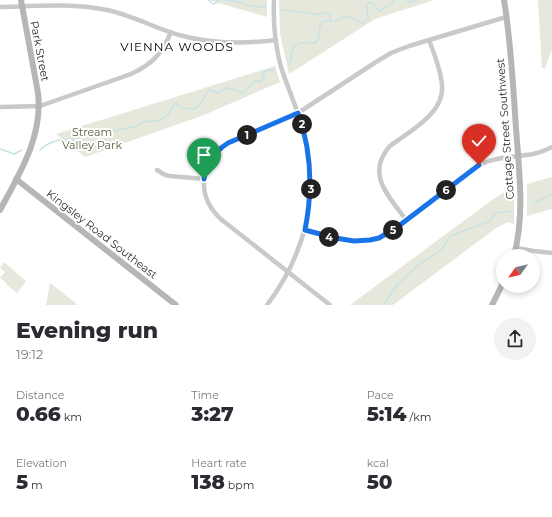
<!DOCTYPE html>
<style>
:root{--surface:#fff;--page:#f2f2f3;--text:#2b2b33;--muted:#7c7c81}
body{margin:0;font-family:Montserrat,sans-serif;background:var(--page);color:var(--text);height:100vh;display:flex;flex-direction:column;font-size:15px;white-space:nowrap}
*{box-sizing:border-box;margin:0}
p{font-size:13px;color:var(--muted)}
.icon{flex:none;width:22px;height:22px;fill:none;stroke:currentColor;stroke-width:2;stroke-linecap:round;stroke-linejoin:round}
.map{position:relative;height:305px;overflow:hidden}
.drawer{display:flex;flex-direction:column;background:var(--surface);flex:1}
.drawer>*{flex:none}
.needle{width:26px;rotate:236deg}
.tools{position:absolute;left:496px;top:249px;display:grid;gap:8px}
.tools a{display:grid;place-items:center;width:44px;height:44px;border-radius:50%;background:var(--surface);box-shadow:0 2px 6px #0003;font-size:20px}
.pin{position:absolute;display:grid;place-items:center;width:34px;height:34px;color:#fff;margin:-41px -17px;border-radius:50% 50% 50% 0;rotate:-45deg;box-shadow:0 0 4px #0007}
.pin .icon{rotate:45deg}
.km{position:absolute;width:20px;height:20px;margin:-10px;border-radius:50%;background:#222;color:#fff;font-size:11px;line-height:20px;text-align:center}
.round{display:grid;place-items:center;flex:none;width:42px;height:42px;border-radius:21px;background:var(--page)}
.overview{display:flex;align-items:center;justify-content:space-between;height:68px;padding:0 16px}
h1{font-size:22px;font-weight:800;line-height:30px}
.figures{display:grid;grid-template-columns:repeat(3,1fr);gap:6px;height:68px;padding:4px 16px}
.figures div{display:grid;align-content:center}
.figures b{font-size:20px;font-weight:800}
.figures small{font-size:11px;font-weight:400}
.figures p{font-size:11px}
.map>svg:first-child{display:block}
.green{fill:#e5e8da}
.lines{fill:none;stroke-linecap:round;stroke-linejoin:round}
.stream{stroke:#c9e2e6;stroke-width:1.5}
.street{stroke:#c9c9c9;stroke-width:4.5}
.secondary{stroke:#b6b6b6;stroke-width:6}
.route-casing{stroke:#fff;stroke-width:8}
.route{stroke:#1a73e8;stroke-width:5}
.labels{text-anchor:middle;dominant-baseline:central;stroke-width:4;stroke-linejoin:round;paint-order:stroke}
.street-label{font-size:11px;fill:#2c2c2c;stroke:#fff}
.park-label{font-size:11px;fill:#58613f;stroke:#fff}
.neighbourhood-label{font-size:12px;letter-spacing:1px;fill:#000;stroke:#fff}
</style>
<div class="map">
<svg width="552" height="305" viewBox="0 0 552 305">
<rect width="100%" height="100%" fill="#fff"/>
<!-- green -->
<g class="green">
<path d="M208,0H267V17Z"/>
<path d="M279,0H434L375,19L289,74L280,34Z"/>
<path d="M538,0H552V50L545,68H542Z"/>
<path d="M275,66L280,82L204,115L85,157L56,134Z"/>
<path d="M552,177V209L527,216V184Z"/>
<path d="M514,186V224L508,222L496,228L393,305H350L492,200Z"/>
<path d="M4,262L26,281L17,293L6,284L7,283L0,278L5,272L0,268Z"/>
<path d="M50,283L78,305H46Z"/>
</g>
<g class="lines">
<!-- stream -->
<g class="stream">
<path d="M208,0L213,4L216,3L217,0"/>
<path d="M225,0L240,2L251,6L266,7"/>
<path d="M406,0L412,2L416,0"/>
<path d="M281,10L312,13L317,15L325,12L330,15L331,21"/>
<path d="M289,65C292,61 291,57 292,52C294,40 306,43 315,43L319,38L320,26L323,21H338C343,13 356,19 362,23L368,19L367,4L369,2L373,3L379,11L390,5L394,0"/>
<path d="M0,149L14,154L22,150"/>
<path d="M40,150C45,144 58,139 67,139C70,139 73,140 76,139L80,137H83L96,134L102,130L114,131L120,129L135,127L144,121C153,123 164,120 170,112C172,109 173,106 175,103L183,108L194,109C203,105 203,96 210,89L218,93C221,92 224,89 227,88C230,87 239,92 243,93C249,89 250,84 255,80L260,82L265,77L262,74L268,70L274,71"/>
<path d="M534,203L552,194"/>
<path d="M383,305L397,285L418,265L434,255L444,246L450,236L490,221L495,213L513,211"/>
</g>
<!-- street -->
<g class="street">
<path d="M0,7C35,6 72,3 107,10C132,15 154,28 179,35C211,44 243,44 276,40"/>
<path d="M0,107L40,106L131,74C153,64 162,53 171,32"/>
<path d="M157,170L165,175L170,176L204,179"/>
<path d="M406,220C389,196 365,174 390,146C410,131 445,113 442,85C441,70 434,54 429,40"/>
<path d="M305,230C323,235 343,243 362,241C384,239 399,225 416,213C438,196 461,175 486,162C507,154 532,159 552,147"/>
<path d="M516,248L534,251L552,253"/>
<path d="M267,305C304,256 322,193 304,133C298,110 288,89 281,67C275,45 273,22 274,0"/>
<path d="M330,305L222,220C196,197 198,162 228,143L298,113L376,62L391,53L409,46L506,17"/>
</g>
<!-- secondary -->
<g class="secondary">
<path d="M504,0C511,42 513,85 516,128C519,171 525,214 514,256"/>
<path d="M16,179L176,305"/>
<path d="M0,210C20,173 43,136 38,93L21,0"/>
<path d="M492,305L503,283"/>
</g>
</g>
<g class="lines">
<!-- route casing -->
<g class="route-casing">
<path id="route" d="M204,179C206,163 214,152 228,143L298,113C312,152 313,190 305,230L335,238L354,241L370,240L379,238L396,228L479,165"/>
</g>
<!-- route -->
<use href="#route" class="route"/>
</g>
<g class="labels">
<!-- street labels -->
<g class="street-label">
<text transform="translate(40 51) rotate(79)">Park Street</text>
<text transform="translate(505 129) rotate(-94)">Cottage Street Southwest</text>
<text transform="translate(102 234) rotate(38)">Kingsley Road Southeast</text>
</g>
<!-- park labels -->
<g class="park-label">
<text x="92" y="132">Stream<tspan x="92" dy="13">Valley Park</tspan></text>
</g>
<!-- neighbourhood labels -->
<g class="neighbourhood-label">
<text x="177" y="46">VIENNA WOODS</text>
</g>
</g>
</svg>
<div class="tools">
<a><svg class="needle" viewBox="-14 -14 28 28"><path d="M0-13l5 13h-10z" fill="#e53935"/><path d="M0 13l5-13h-10z" fill="#7c7c81"/></svg></a>
</div>
<div class="pin" style="left:204px;top:179px;background:#1e9e55"><svg class="icon" aria-label="arrive" viewBox="0 0 24 24"><path d="M6 21V4h12l-3 4 3 4H6"/></svg></div>
<div class="pin" style="left:479px;top:165px;background:#d93025"><svg class="icon" aria-label="check" viewBox="0 0 24 24"><path d="M5 12l5 5 9-10"/></svg></div>
<b class="km" style="left:247px;top:135px">1</b>
<b class="km" style="left:302px;top:124px">2</b>
<b class="km" style="left:311px;top:189px">3</b>
<b class="km" style="left:329px;top:237px">4</b>
<b class="km" style="left:393px;top:230px">5</b>
<b class="km" style="left:446px;top:190px">6</b>
</div>
<section class="drawer">
<div class="overview"><div><h1>Evening run</h1><p>19:12</p></div><a class="round"><svg class="icon" aria-label="share" viewBox="0 0 24 24"><path d="M12 15V3M7 8l5-5 5 5M5 13v7h14v-7"/></svg></a></div>
<div class="figures">
<div><p>Distance</p><b>0.66<small> km</small></b></div>
<div><p>Time</p><b>3:27</b></div>
<div><p>Pace</p><b>5:14<small> /km</small></b></div>
</div>
<div class="figures">
<div><p>Elevation</p><b>5<small> m</small></b></div>
<div><p>Heart rate</p><b>138<small> bpm</small></b></div>
<div><p>kcal</p><b>50</b></div>
</div>
</section>
